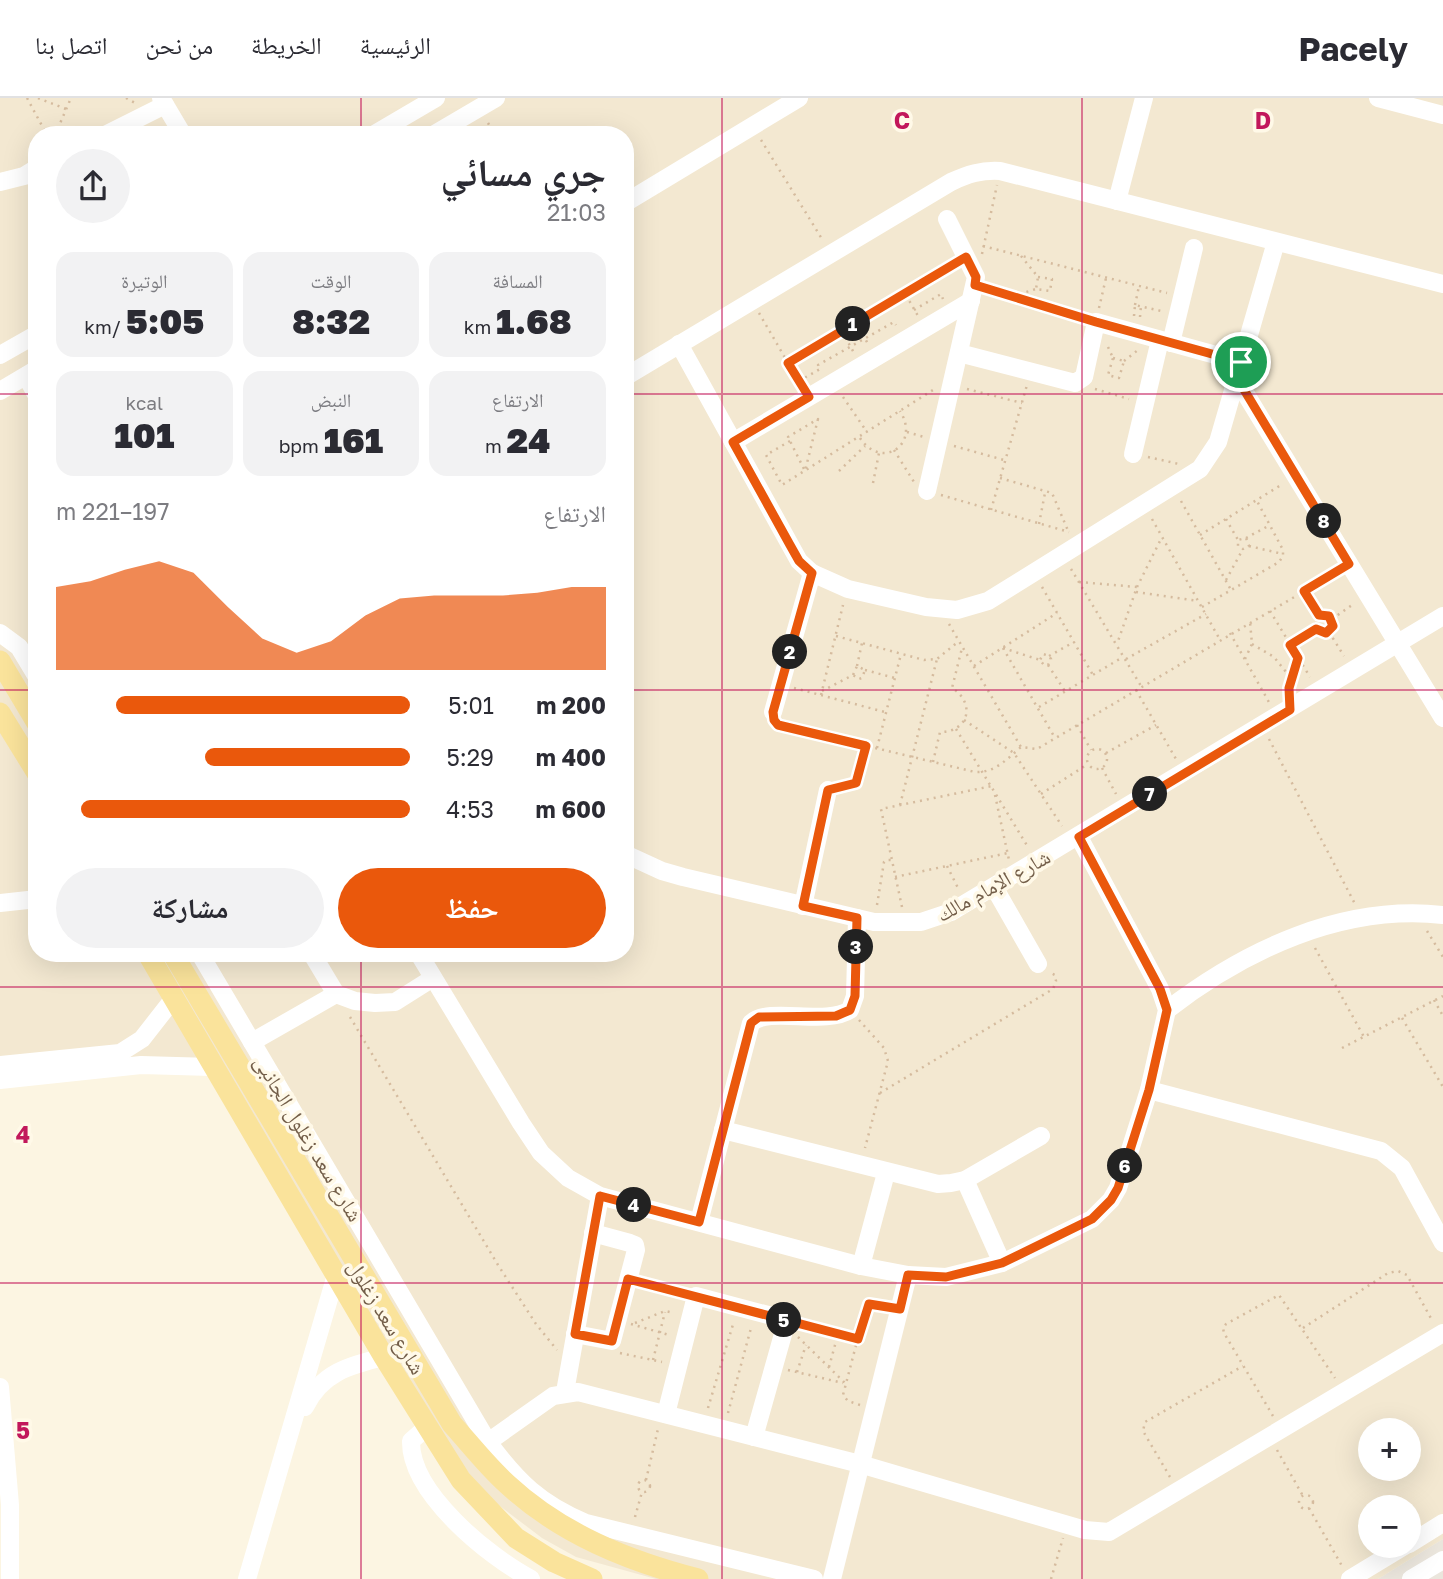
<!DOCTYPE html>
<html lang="ar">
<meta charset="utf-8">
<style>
:root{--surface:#fff;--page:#f2f2f3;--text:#2b2b33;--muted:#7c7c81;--line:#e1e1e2;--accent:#ea580c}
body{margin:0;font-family:"Golos Text","Noto Naskh Arabic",sans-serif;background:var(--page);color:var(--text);direction:rtl;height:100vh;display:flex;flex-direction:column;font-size:26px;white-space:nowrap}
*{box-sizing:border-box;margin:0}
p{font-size:23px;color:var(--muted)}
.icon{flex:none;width:38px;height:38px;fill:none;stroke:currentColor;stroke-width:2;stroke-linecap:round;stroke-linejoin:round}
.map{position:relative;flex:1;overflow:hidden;direction:ltr}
.side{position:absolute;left:28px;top:28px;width:606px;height:836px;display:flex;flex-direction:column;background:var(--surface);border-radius:28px;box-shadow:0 7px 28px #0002;direction:rtl}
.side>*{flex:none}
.fabs{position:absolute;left:1358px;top:1320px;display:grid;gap:14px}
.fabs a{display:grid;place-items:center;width:63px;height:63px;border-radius:50%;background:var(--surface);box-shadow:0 7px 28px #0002;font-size:35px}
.pin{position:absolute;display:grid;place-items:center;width:60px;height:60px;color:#fff;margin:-30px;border:4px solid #fff;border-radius:50%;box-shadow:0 2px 7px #0007}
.km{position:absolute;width:35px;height:35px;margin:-18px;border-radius:50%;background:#222;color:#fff;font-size:19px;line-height:35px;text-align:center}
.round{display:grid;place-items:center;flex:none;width:74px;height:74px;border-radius:37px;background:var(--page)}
.headline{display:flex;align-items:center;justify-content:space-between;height:119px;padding:0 28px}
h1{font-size:38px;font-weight:800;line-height:52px}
.stats{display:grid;grid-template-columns:repeat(3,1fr);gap:10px;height:119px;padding:7px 28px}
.stats div{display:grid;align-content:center;border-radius:18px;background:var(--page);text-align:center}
.stats b{font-size:35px;font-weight:800}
.stats small{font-size:19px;font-weight:400}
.stats p{font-size:19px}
.chart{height:196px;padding:14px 28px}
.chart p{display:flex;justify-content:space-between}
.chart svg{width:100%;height:126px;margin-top:7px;fill:var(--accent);opacity:.7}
.action{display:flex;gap:14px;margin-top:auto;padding:14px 28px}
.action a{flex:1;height:80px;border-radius:42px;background:var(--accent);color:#fff;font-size:28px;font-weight:800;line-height:80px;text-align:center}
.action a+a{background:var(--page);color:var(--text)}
ul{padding:0 28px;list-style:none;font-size:23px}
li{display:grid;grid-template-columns:112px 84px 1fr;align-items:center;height:52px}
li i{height:18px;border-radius:9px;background:var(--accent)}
header{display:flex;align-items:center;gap:42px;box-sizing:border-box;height:98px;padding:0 35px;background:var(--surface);border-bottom:2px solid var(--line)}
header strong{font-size:33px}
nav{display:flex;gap:38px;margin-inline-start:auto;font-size:24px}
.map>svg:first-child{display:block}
.residential{fill:#f3e8d1;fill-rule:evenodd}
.industrial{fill:#ebe6dd}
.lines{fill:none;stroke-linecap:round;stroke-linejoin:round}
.path{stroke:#d5bb9e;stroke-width:2.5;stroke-dasharray:2 5;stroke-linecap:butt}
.minor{stroke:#fff;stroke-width:18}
.major{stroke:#fae39b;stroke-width:21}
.route-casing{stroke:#fff;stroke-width:14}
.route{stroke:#ea580c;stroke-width:9}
.grid{fill:none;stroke:#c2185b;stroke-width:2;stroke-opacity:0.55}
.labels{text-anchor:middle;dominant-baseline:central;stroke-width:7;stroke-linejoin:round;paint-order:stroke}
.street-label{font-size:21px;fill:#735e49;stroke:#fff9e8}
.grid-label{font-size:23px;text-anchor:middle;font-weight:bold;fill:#c2185b;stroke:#fff9e8;stroke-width:7;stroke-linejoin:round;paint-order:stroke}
</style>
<header>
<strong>Pacely</strong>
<nav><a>الرئيسية</a><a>الخريطة</a><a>من نحن</a><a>اتصل بنا</a></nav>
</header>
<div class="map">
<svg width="1443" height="1481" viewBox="0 0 1443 1481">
<rect width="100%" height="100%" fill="#fcf5e2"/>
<!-- residential -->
<path class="residential" d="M0,0H1443V1441L1378,1481H656L576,1459L542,1440L492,1402L453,1357L214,960L0,977ZM37,37H625V856H37ZM1370,1332H1409V1370H1370ZM1370,1409H1409V1447H1370Z"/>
<!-- industrial -->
<path class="industrial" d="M1443,1441V1481H1378Z"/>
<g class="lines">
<!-- path -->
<g class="path">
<path d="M27,0L47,37"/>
<path d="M38,0L66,11"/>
<path d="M126,0L135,5"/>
<path d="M488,25L495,37"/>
<path d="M55,37L71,0"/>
<path d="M761,42L822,141"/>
<path d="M983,148L1167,195"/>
<path d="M982,156L997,87"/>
<path d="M1021,158L1038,179"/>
<path d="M1038,179L1052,181L1050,193L1036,191Z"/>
<path d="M989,191L1080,219"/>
<path d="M906,197L918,218"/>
<path d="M1013,198L1036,191"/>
<path d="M1135,207L1139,188"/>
<path d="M1099,210L1106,180"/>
<path d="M914,212L941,196L943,201"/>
<path d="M759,215L798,282"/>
<path d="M1134,218L1135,207L1161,213"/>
<path d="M1140,219L1141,208"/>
<path d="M856,224L868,246"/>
<path d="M842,233L854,255"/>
<path d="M1108,249L1113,260"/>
<path d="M1113,260L1124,263L1119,280L1108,277Z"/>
<path d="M1124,263L1138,252"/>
<path d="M788,265L951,168"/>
<path d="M799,283L820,271L818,267L894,224L896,227"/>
<path d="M967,291L1022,305"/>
<path d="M1095,291L1129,301"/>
<path d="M843,299L867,334"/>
<path d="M818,321L805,373L788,339Z"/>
<path d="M907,334L924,339"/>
<path d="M860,340C882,373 921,346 900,313"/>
<path d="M790,343L766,357L782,387L933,292"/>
<path d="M954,348L1004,362"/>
<path d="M894,352L914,384"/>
<path d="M1148,359L1179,366"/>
<path d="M839,373L865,348"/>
<path d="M1000,380L1052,395L1069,435"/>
<path d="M873,385L879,355"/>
<path d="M941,397L1069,434"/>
<path d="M1181,403L1231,492"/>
<path d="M991,412L1027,287"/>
<path d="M1152,421L1219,540"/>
<path d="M1226,421L1238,442V448L1243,451L1249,448L1246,440L1238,442"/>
<path d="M1039,426L1045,395"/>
<path d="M1200,437L1281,387"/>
<path d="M1246,440L1270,427"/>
<path d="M1249,448L1283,456"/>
<path d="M1071,471L1141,588"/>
<path d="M1226,482L1243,451"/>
<path d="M1079,484L1137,489L1117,546"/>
<path d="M1042,489L1093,577"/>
<path d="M1137,489L1162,439"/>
<path d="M1304,493L1319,517"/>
<path d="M1136,494L1198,503"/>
<path d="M1202,509L1279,464L1283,458V452L1257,403"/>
<path d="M1270,513L1310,579"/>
<circle cx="1324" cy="526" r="9"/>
<path d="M1332,521L1355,505"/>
<path d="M949,526L1021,649L1037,651L1335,475"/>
<path d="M1329,534L1344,558"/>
<path d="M1230,535L1270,606"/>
<path d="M836,538L924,562L937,561L959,543"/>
<path d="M1252,546L1274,559L1290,579"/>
<path d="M1290,547L1316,531"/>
<path d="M1003,550L1055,640"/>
<path d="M1003,550L1040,562L1044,567H1048L1051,561L1049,558L1043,556L1040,562"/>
<path d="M1049,558L1074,544"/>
<path d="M1126,561L1206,516"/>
<path d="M1245,561L1252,546L1250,524"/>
<path d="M1048,567L1065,593"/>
<path d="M857,568L862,545"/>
<path d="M974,568L1057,515"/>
<path d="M865,572L895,580"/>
<path d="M794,590L885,614"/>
<path d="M1136,592L1176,661"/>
<path d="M822,593L853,577L857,568L865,572L862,580L859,581L853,577"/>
<path d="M1289,593L1290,579L1298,560"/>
<path d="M821,597L843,507"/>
<path d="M1039,609L1123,559"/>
<path d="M964,622L1014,655L1062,728"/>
<path d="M780,627L975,674C995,675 1007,661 1021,649"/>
<path d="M1077,627L1091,652"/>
<path d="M956,631L1028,749"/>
<path d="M1269,641L1355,806"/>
<path d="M877,650L901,556"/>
<circle cx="1097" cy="661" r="10"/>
<path d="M1106,655L1156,627"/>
<path d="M933,664L940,634C969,634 976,605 952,590L962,550"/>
<path d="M1102,670L1116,696"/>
<path d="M843,689L856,685L866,648"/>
<path d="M1041,696L1088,666"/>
<path d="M995,697L1009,762"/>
<path d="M900,707L937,561"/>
<path d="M947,768L958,790"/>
<path d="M895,779L1008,755"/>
<path d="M877,807L884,764L886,762H892"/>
<path d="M902,809L881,711L992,688"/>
<path d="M1427,833L1443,859"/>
<path d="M1315,850L1364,939"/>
<path d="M1434,902L1443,918"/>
<path d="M350,919L498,1167L536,1226L557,1252"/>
<path d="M1402,920L1443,989"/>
<path d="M859,922L884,950L888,963L865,1050"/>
<path d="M1342,950L1443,898"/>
<path d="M880,995L1053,891L1056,883L1055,877L1049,874"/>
<path d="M645,1185L679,1194"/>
<path d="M635,1225L665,1213L674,1215"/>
<path d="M631,1226L669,1237"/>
<path d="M801,1226L858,1241"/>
<path d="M1303,1230L1388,1175L1398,1173L1407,1177L1433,1224"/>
<path d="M798,1239L846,1286"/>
<path d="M620,1255L662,1264"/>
<path d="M653,1262L665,1214"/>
<path d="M829,1269L838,1236"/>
<path d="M788,1272L843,1285"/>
<path d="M797,1274L806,1247"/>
<path d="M860,1307L848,1303L843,1297L866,1209L869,1206L886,1208"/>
<path d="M708,1310L734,1223"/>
<path d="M728,1315L751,1230"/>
<path d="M1273,1318L1224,1235L1223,1230L1226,1226L1279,1197L1335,1280"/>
<path d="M1277,1352L1303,1398"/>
<path d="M1170,1379L1143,1333L1145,1324L1243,1268"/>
<circle cx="644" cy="1388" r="6"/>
<path d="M646,1382L658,1331"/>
<circle cx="1306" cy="1404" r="7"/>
<path d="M1309,1410L1342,1468"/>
<path d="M635,1419L642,1394"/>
<path d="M1051,1481L1063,1440"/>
</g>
<!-- minor -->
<g class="minor">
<path d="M161,0L183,37"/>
<path d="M1378,0L1443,17"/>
<path d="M105,37L165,7"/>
<path d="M373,37L436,0"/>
<path d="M433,37L496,0"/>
<path d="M0,84L24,78L37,70"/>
<path d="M1117,103L1144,0"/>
<path d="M625,105L799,0"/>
<path d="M1171,245L1194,150"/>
<path d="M679,246L799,463L812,475L848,491L926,509L957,512L988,503L1200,371L1218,344L1276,144"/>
<path d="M959,255L1075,285L1084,279L1096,224L1241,264"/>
<path d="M0,257L37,236"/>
<path d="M26,278L37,298"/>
<path d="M625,279L951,84C968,76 981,72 1000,73L1443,186"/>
<path d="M1236,280L1443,620"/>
<path d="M0,293L37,271"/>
<path d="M733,344L971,203"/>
<path d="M1133,356L1160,242"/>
<path d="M927,393L976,179L947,121"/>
<path d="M0,535L19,549L37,579"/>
<path d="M773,614L812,475"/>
<path d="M625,756L662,773L683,779L874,824H921L951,814L1443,518"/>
<path d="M994,789L1038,866"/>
<path d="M0,805L37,801"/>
<path d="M803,808L828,692"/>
<path d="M200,856L488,1344C518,1384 540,1406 586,1425L814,1481"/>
<path d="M312,856L336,896L355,903L375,905L395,904L433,880"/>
<path d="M419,856L521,1025L541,1055L568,1080L600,1098L861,1168L908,1177L946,1179L1002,1165L1092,1121L1111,1102L1118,1090L1149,992L1167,912L1160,891L1079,739"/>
<path d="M1167,912C1245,852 1342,806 1443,817"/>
<path d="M252,944L336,896"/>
<path d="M0,967L120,955L142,941L174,900"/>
<path d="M0,982L141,967L212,969"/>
<path d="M1149,992L1381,1053L1402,1070L1443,1145"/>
<path d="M723,1032L938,1086L951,1085L965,1082L1041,1038"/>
<path d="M965,1082L1002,1165"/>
<path d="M699,1124L751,925C769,908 825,928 850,912L855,898L857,820"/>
<path d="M861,1168L886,1075"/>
<path d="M575,1236L612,1243L636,1152L635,1147L630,1145L593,1135"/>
<path d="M0,1289L10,1407V1481"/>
<path d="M565,1294L600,1098"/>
<path d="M305,1309C321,1275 350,1267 384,1259"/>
<path d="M666,1316L696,1198L787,1222L754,1339"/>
<path d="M427,1329L411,1343C410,1395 488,1458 531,1481"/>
<path d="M488,1344L553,1298L578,1294L860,1366L1085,1432L1109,1434L1443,1235"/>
<path d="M1409,1446L1443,1425"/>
<path d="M247,1481L336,1177"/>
<path d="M832,1481L908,1177"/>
<path d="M1350,1481L1406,1447"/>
<path d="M1411,1481L1443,1462"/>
</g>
<!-- major -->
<g class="major">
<path d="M0,563L37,625"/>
<path d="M0,615L37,675"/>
<path d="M148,856L384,1259L461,1382L516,1440L554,1464L592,1481"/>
<path d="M173,856L452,1326C470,1346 487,1368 507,1386C561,1436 628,1463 698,1481"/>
</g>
</g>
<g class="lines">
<!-- route casing -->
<g class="route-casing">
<path id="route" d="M966,159L976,179L975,187L1096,224L1241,264L1237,280L1349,466L1304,493L1319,517L1329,518L1333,528L1326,535L1316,531L1290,547L1298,560L1289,590L1290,612L1079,739L1160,891L1167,912L1149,992L1118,1090L1111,1102L1092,1121L1002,1165L946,1179L908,1177L900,1211L869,1206L858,1241L628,1181L612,1243L575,1236L600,1098L699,1124L751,925L759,919L836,918L850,912L855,898L857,820L803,808L828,692L856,685L866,648L778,627L774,622L773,614L812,475L799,463L790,447L733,344L809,299L788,265Z"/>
</g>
<!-- route -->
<use href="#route" class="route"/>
</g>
<!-- grid -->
<path class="grid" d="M361,0V37M722,0V1481M1082,0V1481M0,296H37M625,296H1443M0,592H37M625,592H1443M361,856V1481M0,889H1443M0,1185H1443"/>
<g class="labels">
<!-- street labels -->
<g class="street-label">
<text transform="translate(993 787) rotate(-29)">شارع الإمام مالك</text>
<text transform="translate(309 1040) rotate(59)">شارع سعد زغلول الجانبى</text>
<text transform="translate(387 1219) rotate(59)">شارع سعد زغلول</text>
</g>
</g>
<g class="grid-label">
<text x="902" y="31">C</text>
<text x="1263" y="31">D</text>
<text x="23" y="1045">4</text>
<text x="23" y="1341">5</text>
</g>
</svg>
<div class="fabs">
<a>+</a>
<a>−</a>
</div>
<div class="pin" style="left:1241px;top:264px;background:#1e9e55"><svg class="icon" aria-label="arrive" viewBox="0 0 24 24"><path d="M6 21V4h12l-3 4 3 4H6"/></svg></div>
<b class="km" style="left:853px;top:226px">1</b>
<b class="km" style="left:790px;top:554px">2</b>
<b class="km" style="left:856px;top:849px">3</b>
<b class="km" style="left:634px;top:1107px">4</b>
<b class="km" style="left:784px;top:1222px">5</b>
<b class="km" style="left:1125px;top:1068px">6</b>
<b class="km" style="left:1150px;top:696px">7</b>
<b class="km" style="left:1324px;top:423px">8</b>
<section class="side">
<div class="headline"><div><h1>جري مسائي</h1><p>21:03</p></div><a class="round"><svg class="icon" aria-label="share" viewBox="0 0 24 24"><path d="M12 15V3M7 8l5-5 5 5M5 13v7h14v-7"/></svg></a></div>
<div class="stats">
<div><p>المسافة</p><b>1.68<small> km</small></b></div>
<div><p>الوقت</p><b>8:32</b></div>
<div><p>الوتيرة</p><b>5:05<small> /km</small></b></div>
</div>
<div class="stats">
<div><p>الارتفاع</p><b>24<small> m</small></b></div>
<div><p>النبض</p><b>161<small> bpm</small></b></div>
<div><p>kcal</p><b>101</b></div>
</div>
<div class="chart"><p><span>الارتفاع</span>197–221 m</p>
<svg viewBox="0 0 160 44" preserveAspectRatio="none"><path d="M0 44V15L10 13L20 9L30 6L40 10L50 22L60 33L70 38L80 34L90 25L100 19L110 18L120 18L130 18L140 17L150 15L160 15V44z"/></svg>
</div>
<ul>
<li><b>200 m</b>5:01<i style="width:83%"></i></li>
<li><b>400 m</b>5:29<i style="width:58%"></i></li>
<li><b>600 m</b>4:53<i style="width:93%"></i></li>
</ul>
<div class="action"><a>حفظ</a><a>مشاركة</a></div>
</section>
</div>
